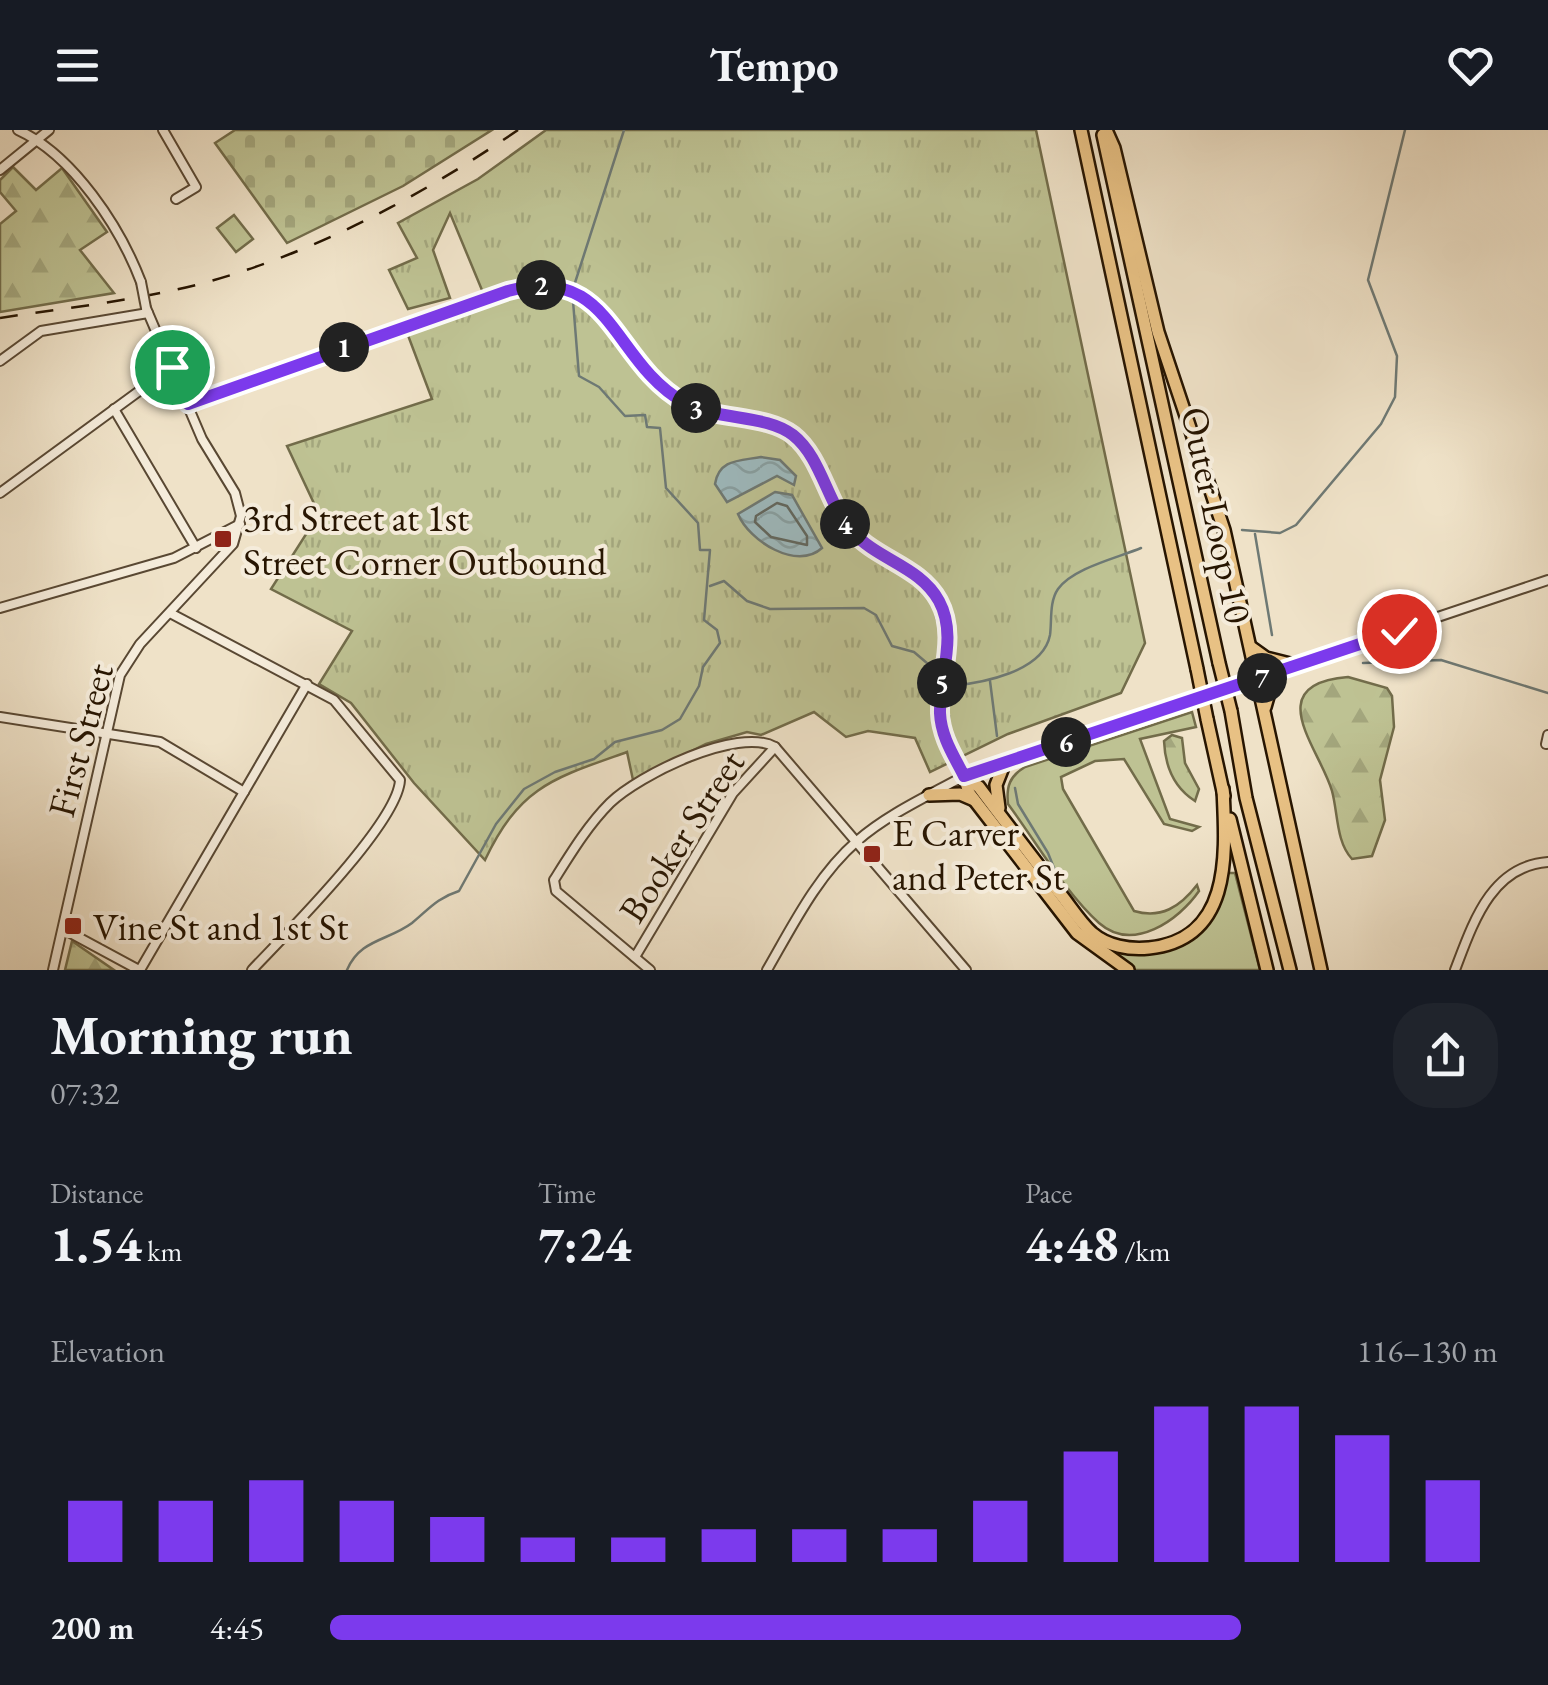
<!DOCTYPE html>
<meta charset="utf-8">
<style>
:root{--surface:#171b24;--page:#20242c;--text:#f1f3f6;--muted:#9ea1a6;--accent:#7c3aed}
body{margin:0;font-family:"EB Garamond",serif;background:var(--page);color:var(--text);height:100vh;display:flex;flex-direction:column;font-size:38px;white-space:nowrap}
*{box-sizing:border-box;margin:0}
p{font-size:32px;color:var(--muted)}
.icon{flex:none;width:55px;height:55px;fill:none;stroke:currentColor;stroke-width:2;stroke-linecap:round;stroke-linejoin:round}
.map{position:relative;height:840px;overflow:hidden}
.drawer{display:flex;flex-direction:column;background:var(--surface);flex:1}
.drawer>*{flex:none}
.pin{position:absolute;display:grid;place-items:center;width:85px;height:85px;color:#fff;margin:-42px;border:5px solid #fff;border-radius:50%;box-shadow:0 2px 10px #0007}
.km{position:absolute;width:50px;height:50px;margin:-25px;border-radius:50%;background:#222;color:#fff;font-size:28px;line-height:50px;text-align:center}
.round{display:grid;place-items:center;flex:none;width:105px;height:105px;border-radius:40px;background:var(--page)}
.summary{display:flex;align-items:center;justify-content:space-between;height:170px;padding:0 50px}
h1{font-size:55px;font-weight:700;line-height:75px}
.figures{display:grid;grid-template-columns:repeat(3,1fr);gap:15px;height:170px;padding:10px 50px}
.figures div{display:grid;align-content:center}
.figures b{font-size:50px;font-weight:700}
.figures small{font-size:28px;font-weight:400}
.figures p{font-size:28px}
.chart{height:280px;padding:20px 50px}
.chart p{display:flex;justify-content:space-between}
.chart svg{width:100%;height:180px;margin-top:10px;stroke:var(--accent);stroke-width:6}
ul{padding:0 50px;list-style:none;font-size:32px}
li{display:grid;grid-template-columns:160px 120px 1fr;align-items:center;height:75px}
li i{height:25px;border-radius:12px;background:var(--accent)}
header{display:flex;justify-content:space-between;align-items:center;height:130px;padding:0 50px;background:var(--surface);font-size:45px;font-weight:700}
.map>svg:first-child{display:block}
.grass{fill:#bec293;stroke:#726c4a;stroke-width:2.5}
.forest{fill:url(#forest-firs);stroke:#726c4a;stroke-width:2.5}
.cemetery{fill:url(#cemetery-stones);stroke:#726c4a;stroke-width:2.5}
.park{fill:url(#park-tufts);stroke:#726c4a;stroke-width:2.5}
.water{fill:url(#water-waves);stroke:#6e7974;stroke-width:2.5}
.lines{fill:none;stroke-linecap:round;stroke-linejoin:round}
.shore{stroke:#626860;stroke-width:2.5}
.stream{stroke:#6e7974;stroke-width:2.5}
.minor-casing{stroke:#594833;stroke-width:12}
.highway-casing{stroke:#271501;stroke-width:16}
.minor{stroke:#f5ecdb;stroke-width:8}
.highway{stroke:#e8c184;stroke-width:11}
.rail{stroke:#271501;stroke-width:2.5;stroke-dasharray:18 18;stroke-linecap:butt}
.minor-bridge-casing{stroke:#594833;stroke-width:12;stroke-linecap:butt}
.highway-bridge-casing{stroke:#271501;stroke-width:16;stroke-linecap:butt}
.minor-bridge{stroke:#f5ecdb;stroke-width:8}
.highway-bridge{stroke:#e8c184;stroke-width:11}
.route-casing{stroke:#fff;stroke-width:20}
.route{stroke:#7c3aed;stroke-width:12}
.poi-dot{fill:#8f2418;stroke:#f5ecdb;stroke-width:4}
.labels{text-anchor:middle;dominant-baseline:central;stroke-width:8;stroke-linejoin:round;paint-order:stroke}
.street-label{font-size:38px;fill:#271501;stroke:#f5ecdb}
.poi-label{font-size:38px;fill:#271501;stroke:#f5ecdb;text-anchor:start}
</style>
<header><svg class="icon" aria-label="menu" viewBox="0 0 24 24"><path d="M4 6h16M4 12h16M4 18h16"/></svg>Tempo<svg class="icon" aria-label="heart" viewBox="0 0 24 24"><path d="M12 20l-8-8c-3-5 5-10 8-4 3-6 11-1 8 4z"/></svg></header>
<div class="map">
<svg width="1548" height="840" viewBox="0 0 1548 840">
<defs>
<pattern id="forest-firs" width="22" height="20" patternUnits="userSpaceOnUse" patternTransform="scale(2.5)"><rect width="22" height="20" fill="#bec293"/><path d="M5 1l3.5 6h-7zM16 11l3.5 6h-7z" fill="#a3a67d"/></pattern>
<pattern id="cemetery-stones" width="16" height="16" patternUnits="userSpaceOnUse" patternTransform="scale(2.5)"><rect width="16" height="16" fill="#bec293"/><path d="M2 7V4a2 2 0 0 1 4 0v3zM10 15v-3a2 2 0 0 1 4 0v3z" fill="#a3a67d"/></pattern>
<pattern id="park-tufts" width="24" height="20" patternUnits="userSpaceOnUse" patternTransform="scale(2.5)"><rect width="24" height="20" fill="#bec293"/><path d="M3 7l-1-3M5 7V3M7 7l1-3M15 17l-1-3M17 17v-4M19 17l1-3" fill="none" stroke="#a3a67d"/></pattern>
<pattern id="water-waves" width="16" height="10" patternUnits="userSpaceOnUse" patternTransform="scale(2.5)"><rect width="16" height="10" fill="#9ebbc0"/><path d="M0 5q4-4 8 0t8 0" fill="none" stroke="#88a0a3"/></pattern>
</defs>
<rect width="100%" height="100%" fill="#efe2c8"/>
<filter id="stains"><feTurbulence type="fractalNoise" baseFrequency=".002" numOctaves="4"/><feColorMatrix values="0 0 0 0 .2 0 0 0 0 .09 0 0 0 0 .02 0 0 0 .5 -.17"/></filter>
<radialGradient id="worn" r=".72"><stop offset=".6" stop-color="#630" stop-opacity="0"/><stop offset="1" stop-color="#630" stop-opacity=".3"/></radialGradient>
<!-- grass -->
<g class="grass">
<path d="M234,85L253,109L236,122L217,98Z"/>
<path d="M1192,582L1196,597L1140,609L1170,689L1199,697L1192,701L1164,694L1124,629L1095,631L1061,647L1063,659L1134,781C1161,789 1180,777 1197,755L1199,761C1179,790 1133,823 1099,793C1066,764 1035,710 1008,674C1006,656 1010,646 1025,637Z"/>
<path d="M1227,743H1235L1260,840H1134L1107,820C1164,835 1221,805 1227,743Z"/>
</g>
<!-- forest -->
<g class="forest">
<path d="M13,37L36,60L62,38L107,102L80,120L114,163L0,182V94L16,81L0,62V50Z"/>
<path d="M1348,547L1387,558L1392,566L1394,597L1380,650L1385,690L1372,726L1352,729C1336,712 1338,683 1332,661C1320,619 1259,554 1348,547Z"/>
<path d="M1172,605L1182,608L1185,633L1199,659L1195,671C1173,657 1165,635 1164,611Z"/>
<path d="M72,811L114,840H65Z"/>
</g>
<!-- cemetery -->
<path class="cemetery" d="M235,0H492L403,56L287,113L215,13Z"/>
<!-- park -->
<path class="park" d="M546,0H1036L1145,513L1121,563L1008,604L930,642L915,608L868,601L846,607L814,582L761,605L747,602L706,614L633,650L627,622C554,648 520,656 485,730L414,653L351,573L319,554L352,501L271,459L319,384L287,316L432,269L406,200L523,161L521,153L484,165L450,83L433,120L450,168L408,179L389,140L417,128L398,93L478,49Z"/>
<!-- water -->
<g class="water">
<path d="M761,327L780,330L796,346L794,355L777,346L727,372L715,354C719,329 739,331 761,327Z"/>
<path d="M775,362L792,365L822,418C797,441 749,411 738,384Z"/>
</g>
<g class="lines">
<!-- shore -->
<path class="shore" d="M777,373L787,376L807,406V415L771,407L755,392L756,386Z"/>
<!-- stream -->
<g class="stream">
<path d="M573,159L624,0"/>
<path d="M1242,400L1280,403L1296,395L1381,294L1395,267L1397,226L1368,150L1405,0"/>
<path d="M1255,404L1272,505"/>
<path d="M710,456L724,451L747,471L770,479L864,478L876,485L892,516L914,522L941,545"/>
<path d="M1363,533L1441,530L1548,563"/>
<path d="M946,551L951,556C982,553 1043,542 1050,505C1052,491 1049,472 1058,459C1073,438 1117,428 1141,418"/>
<path d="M990,551L997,606"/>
<path d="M1015,658L1018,674L1048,723L1062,758"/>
<path d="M347,840C360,809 388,811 412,793C429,779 437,768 459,761L496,694L524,659L555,642L594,629L615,612L662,600L680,589L699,556L703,537L720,513L717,500L704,490L710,420H700L698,393L666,358L660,298L647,297L645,285L625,286L599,257L579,246L573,171"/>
</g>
<!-- minor casing -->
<g class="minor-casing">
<g id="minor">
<path d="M18,0C73,25 120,97 141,152"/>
<path d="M163,0L196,57L176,69"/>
<path d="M0,40L49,0"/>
<path d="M0,231L41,201L148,183"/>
<path d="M188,273L508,161C614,133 611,232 685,273C718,291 766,284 793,305C822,328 826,374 851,401C877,430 920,436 939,471C958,506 939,547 940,583C941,606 954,626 964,646"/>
<path d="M114,279L196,418"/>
<path d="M0,363L172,237"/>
<path d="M0,478L174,428L240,394"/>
<path d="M170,483L334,570L400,650C398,693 285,805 252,840"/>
<path d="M0,587L160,612L244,662"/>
<path d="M1546,614L1548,605"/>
<path d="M63,799L139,840"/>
<path d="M635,827L733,663L775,617"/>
<path d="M53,840L120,545L140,514L233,414L241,386L235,363L202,309L146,178"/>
<path d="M140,840L307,554"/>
<path d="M650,840L556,761L554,750C571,723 588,695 610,673C639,645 738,596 775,617L966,840"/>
<path d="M767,840C793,795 817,746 857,711C888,684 928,666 964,646L1548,450"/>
<path d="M1455,840C1473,793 1491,736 1548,732"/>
</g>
</g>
<!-- highway casing -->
<g class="highway-casing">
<g id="highway">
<path d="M1081,0L1197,539"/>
<path d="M1106,0L1114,18L1158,202L1224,400L1321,840"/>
<path d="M1103,5L1219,533"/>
<path d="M1252,518L1266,528L1298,536"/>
<path d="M1265,577L1271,556L1283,541"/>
<path d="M1231,581L1246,668L1290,840"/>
<path d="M1207,589L1224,666"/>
<path d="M964,646L979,657C1005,692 1032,726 1058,761C1069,774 1079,791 1092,803C1107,816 1129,820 1149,818C1233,809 1226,723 1223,659"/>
<path d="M964,646L969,663L1077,803L1128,840"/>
<path d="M929,665L960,664L974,670"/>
<path d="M999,678L996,655L1005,632"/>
<path d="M1230,689L1267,840"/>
</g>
</g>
<!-- minor -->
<use href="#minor" class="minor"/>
<!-- highway -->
<use href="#highway" class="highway"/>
<!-- rail -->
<path class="rail" d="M0,188C65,178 132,171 196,155C311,125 420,67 518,0"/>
<!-- minor-bridge casing -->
<g class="minor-bridge-casing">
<path id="minor-bridge" d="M141,152L146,178"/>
</g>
<!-- highway-bridge casing -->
<g class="highway-bridge-casing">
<g id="highway-bridge">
<path d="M1219,533L1231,581"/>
<path d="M1197,539L1207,589"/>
</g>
</g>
<!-- minor-bridge -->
<use href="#minor-bridge" class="minor-bridge"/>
<!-- highway-bridge -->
<use href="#highway-bridge" class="highway-bridge"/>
</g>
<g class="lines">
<!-- route casing -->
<g class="route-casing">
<path id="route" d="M172,237L188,274L508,161C613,133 611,232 685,273C718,291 766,284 793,305C822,328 827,374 852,401C877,430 920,436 939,471C958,506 939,547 940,583C941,607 954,626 964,646L1399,501"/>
</g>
<!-- route -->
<use href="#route" class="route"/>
</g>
<!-- markers -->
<g class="poi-dot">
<rect x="213" y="399" width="20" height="20" rx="5"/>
<rect x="862" y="714" width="20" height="20" rx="5"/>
<rect x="63" y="786" width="20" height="20" rx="5"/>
</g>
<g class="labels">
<!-- street labels -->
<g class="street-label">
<text transform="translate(1217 385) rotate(78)">Outer Loop 10</text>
<text transform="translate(80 610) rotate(-75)">First Street</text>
<text transform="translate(681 706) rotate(-57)">Booker Street</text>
</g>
<!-- poi labels -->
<g class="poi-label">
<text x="243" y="387">3rd Street at 1st<tspan x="243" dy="44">Street Corner Outbound</tspan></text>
<text x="892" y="702">E Carver<tspan x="892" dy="44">and Peter St</tspan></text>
<text x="93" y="796">Vine St and 1st St</text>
</g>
</g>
<rect width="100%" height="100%" filter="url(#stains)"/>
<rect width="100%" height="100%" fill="url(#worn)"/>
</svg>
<div class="pin" style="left:172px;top:237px;background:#1e9e55"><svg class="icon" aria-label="arrive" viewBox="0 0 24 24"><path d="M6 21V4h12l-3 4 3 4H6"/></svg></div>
<div class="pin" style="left:1399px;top:501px;background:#d93025"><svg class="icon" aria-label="check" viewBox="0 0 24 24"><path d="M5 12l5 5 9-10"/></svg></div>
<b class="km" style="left:344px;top:217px">1</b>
<b class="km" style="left:541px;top:155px">2</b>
<b class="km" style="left:696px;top:278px">3</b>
<b class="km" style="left:845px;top:394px">4</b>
<b class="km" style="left:942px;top:553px">5</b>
<b class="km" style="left:1066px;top:612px">6</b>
<b class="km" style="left:1262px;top:548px">7</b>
</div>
<section class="drawer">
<div class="summary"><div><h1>Morning run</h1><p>07:32</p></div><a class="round"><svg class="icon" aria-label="share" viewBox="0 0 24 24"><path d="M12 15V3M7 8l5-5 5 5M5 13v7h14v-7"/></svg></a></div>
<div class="figures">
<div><p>Distance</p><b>1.54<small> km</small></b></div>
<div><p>Time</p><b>7:24</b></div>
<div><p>Pace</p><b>4:48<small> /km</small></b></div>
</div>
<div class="chart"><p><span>Elevation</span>116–130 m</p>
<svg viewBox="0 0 160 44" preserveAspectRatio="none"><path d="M5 44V29M15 44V29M25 44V24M35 44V29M45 44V33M55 44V38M65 44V38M75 44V36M85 44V36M95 44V36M105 44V29M115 44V17M125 44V6M135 44V6M145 44V13M155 44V24"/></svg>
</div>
<ul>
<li><b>200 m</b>4:45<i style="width:78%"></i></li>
</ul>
</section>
